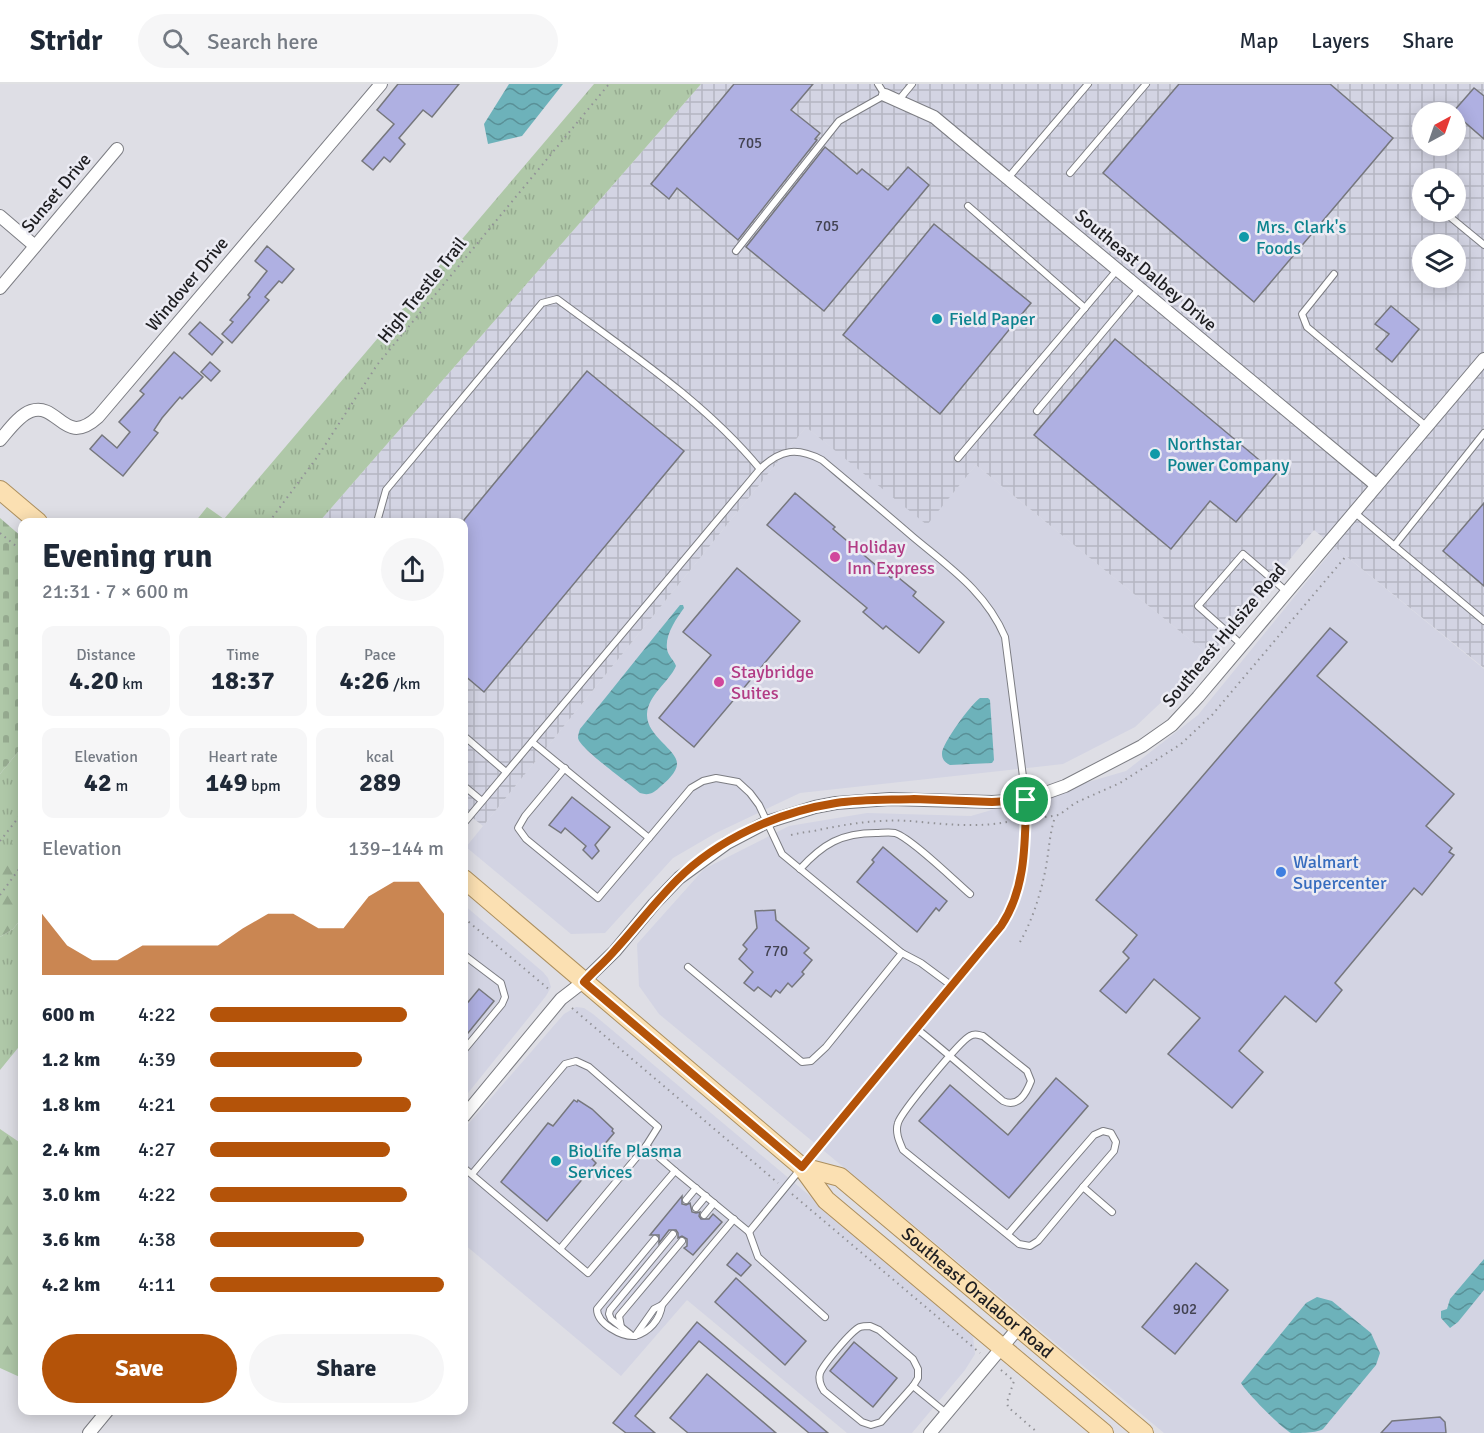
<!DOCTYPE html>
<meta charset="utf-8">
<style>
:root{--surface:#fff;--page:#f6f6f7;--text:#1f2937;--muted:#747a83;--line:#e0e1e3;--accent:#b45309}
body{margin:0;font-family:Signika,sans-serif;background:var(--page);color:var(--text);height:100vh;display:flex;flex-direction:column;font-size:22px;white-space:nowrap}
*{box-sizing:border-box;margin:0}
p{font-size:20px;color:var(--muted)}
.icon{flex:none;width:33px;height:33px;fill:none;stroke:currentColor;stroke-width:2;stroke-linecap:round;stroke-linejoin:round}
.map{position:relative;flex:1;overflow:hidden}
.panel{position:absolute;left:18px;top:434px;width:450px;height:897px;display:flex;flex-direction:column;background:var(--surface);border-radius:12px;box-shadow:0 3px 15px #0003}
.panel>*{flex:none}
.needle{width:39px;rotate:40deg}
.fabs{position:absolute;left:1412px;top:18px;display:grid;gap:12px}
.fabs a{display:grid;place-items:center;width:54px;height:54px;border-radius:50%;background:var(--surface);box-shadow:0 3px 15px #0003;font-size:30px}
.pin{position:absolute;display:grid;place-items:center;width:51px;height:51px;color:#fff;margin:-26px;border:3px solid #fff;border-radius:50%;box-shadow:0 2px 6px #0007}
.round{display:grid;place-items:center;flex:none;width:63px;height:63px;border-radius:32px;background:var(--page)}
.head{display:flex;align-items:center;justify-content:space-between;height:102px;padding:0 24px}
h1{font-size:33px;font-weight:700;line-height:45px}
.stats{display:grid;grid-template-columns:repeat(3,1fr);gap:9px;height:102px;padding:6px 24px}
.stats div{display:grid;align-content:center;border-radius:12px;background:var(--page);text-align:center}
.stats b{font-size:26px;font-weight:700}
.stats small{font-size:16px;font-weight:400}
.stats p{font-size:16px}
.chart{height:168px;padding:12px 24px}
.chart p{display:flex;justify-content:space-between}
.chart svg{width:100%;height:108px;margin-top:6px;fill:var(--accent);opacity:.7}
.action{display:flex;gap:12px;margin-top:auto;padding:12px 24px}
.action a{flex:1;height:69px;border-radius:36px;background:var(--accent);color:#fff;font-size:24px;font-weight:700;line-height:69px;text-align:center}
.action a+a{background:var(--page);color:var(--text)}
ul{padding:0 24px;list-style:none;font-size:20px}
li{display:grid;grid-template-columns:96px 72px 1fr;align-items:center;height:45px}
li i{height:15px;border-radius:8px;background:var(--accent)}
header{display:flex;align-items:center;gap:36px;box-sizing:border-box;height:84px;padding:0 30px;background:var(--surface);border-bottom:2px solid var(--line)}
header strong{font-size:28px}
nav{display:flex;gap:33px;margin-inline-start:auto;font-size:21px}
.search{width:420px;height:54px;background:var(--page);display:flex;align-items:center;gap:15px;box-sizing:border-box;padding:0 21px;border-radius:33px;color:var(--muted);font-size:22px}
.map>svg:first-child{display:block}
.built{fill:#d3d4e3}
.industrial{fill:url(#industrial-grid);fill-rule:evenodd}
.grass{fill:url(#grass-tufts)}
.forest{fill:url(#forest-firs)}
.cemetery{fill:url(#cemetery-stones)}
.water{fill:url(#water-waves)}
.building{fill:#afb0e2;stroke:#76777d;stroke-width:1.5}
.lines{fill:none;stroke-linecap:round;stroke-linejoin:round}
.service-casing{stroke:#7c7d83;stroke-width:8}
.minor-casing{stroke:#7c7d83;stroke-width:14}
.primary-casing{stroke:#ac8f5e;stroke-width:20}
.path{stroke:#929297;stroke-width:2;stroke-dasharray:1.5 4.5;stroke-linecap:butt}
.service{stroke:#fff;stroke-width:6}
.minor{stroke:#fff;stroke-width:12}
.primary{stroke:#fbe0b2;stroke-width:18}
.route-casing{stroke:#fff;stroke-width:12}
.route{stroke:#b45309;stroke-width:8}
.culture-dot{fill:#0f9aa8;stroke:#ebebf3;stroke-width:2}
.hotel-dot{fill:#d1479c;stroke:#ebebf3;stroke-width:2}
.shop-dot{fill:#3f7fe0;stroke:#ebebf3;stroke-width:2}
.labels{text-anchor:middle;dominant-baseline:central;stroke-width:5;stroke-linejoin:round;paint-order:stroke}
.number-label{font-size:15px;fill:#424251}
.street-label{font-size:18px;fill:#1e1e21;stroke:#ebebf3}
.culture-label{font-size:18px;fill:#0d838f;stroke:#ebebf3;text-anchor:start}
.hotel-label{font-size:18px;fill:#b23c85;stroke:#ebebf3;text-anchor:start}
.shop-label{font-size:18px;fill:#366cbe;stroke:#ebebf3;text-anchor:start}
</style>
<header>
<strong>Stridr</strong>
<div class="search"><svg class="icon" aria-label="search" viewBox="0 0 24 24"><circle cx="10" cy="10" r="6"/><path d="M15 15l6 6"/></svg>Search here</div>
<nav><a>Map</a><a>Layers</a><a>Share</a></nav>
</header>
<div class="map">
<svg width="1484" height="1349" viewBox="0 0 1484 1349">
<defs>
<pattern id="industrial-grid" width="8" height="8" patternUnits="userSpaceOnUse" patternTransform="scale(1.5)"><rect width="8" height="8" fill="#d3d4e3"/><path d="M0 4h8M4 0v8" fill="none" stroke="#b5b6c2"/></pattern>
<pattern id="grass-tufts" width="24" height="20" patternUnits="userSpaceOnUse" patternTransform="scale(1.5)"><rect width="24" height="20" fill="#afc8a8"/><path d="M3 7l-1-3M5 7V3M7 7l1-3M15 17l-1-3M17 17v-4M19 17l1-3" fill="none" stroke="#96ab90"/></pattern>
<pattern id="forest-firs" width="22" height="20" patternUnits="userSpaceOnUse" patternTransform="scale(1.5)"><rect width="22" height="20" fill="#afc8a8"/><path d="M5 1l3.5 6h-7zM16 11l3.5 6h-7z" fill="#96ab90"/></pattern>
<pattern id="cemetery-stones" width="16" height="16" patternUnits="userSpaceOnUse" patternTransform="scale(1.5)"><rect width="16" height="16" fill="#afc8a8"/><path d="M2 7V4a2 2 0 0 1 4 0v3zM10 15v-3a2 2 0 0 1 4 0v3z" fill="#96ab90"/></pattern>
<pattern id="water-waves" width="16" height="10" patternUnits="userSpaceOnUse" patternTransform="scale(1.5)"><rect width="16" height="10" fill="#6db2ba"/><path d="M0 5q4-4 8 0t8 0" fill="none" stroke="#599097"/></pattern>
</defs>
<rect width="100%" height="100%" fill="#dedee5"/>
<!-- built -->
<g class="built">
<path d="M806,343L927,440L976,381L1210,572L1135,643L1063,680L800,709L716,749L673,774L605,849L571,850L466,763Z"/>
<path d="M1335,463L1484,585V1349H1164L659,930L639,902L637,860L704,785L789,742L867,729L971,732L1126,687L1198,631Z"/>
<path d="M464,821L543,888L548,894L551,903L546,912L464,1014Z"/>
<path d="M576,923L584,924L593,930L965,1242L973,1253L975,1270L965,1286L912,1349H847L687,1216L621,1292L464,1160V1045L564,930Z"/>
</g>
<!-- industrial -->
<path class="industrial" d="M701,0H1484V584L1314,446L1210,572L976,381L927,441L806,343L483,742L464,727V438H319ZM1422,28H1455V62H1422ZM1422,94H1455V128H1422ZM1422,160H1455V194H1422Z"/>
<!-- grass -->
<g class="grass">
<path d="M594,0H701L319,438H195L207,423L224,435Z"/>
<path d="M22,663V813L0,840V690Z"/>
<path d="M22,834V959L0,986V853L13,845Z"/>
</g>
<!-- forest -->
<g class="forest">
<path d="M22,746V834L13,845L0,853V774Z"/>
<path d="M0,1045L22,1060V1294L0,1284Z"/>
</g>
<!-- cemetery -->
<path class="cemetery" d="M0,434L22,453V663L0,690Z"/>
<!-- water -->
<g class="water">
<path d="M509,0H563L522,52L488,60L484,40Z"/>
<path d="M680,521H683L684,524C676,535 665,551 667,565C668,572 674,576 676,582C669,598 648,611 647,630C646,652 678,666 677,680C677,688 666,698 661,702C654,709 649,712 640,709C630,700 580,665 578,654C578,651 579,648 580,645C614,604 646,562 680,521Z"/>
<path d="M980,614H988L990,616L994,676L992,679L950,681C946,679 942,676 942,670C941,661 971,620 980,614Z"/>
<path d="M1484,1175V1206L1458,1238L1450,1244L1441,1234V1227L1447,1225L1450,1215Z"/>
<path d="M1317,1213L1332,1217L1371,1249L1380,1269L1376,1281L1323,1345C1318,1349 1298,1349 1291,1349C1283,1346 1245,1307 1241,1299L1306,1219Z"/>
</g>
<!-- building -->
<g class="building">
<path d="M398,0H459L432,33L423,26L399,54L405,60L390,78L384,73L373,86L362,77L394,40L377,26Z"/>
<path d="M734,0H813L791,26L820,49L815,55L817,56L738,156L677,104L669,115L651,100Z"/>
<path d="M1179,0H1330L1393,54L1254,218L1103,89Z"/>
<path d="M1474,4L1484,12V55L1453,28Z"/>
<path d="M825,63L857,90L862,85L888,106L908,83L929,101L824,227L746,163Z"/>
<path d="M934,140L1031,219L940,330L843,251Z"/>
<path d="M267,162L294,185L282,199L279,197L265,213L269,216L232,259L222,250L233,238L230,236L250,213L248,211L267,187L255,177Z"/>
<path d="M1391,222L1419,245L1392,278L1376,265L1389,250L1375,240Z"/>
<path d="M200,238L223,258L212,271L189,250Z"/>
<path d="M1115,255L1276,390L1236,438L1210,417L1171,465L1034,351Z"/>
<path d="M174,268L203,293L182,315L180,313L162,334L154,346L158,349L123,392L90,365L102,351L117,364L130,348L119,338L144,310L140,307Z"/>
<path d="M210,278L220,287L211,297L201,288Z"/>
<path d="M587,287L684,367L484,608L464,591V436Z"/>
<path d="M795,409L835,443L833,445L891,494L894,490L916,508L913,512L944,538L919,569L886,542L883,545L863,528L867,524L767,441Z"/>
<path d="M1484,419V502L1443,467Z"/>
<path d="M737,484L800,537L694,663L659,634L711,571L683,548Z"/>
<path d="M1330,544L1347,558L1317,592L1454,710L1426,742L1452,764L1449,768L1454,771L1422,811L1414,804L1335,899L1342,906L1316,938L1285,912L1239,967L1263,988L1232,1024L1168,970L1200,934L1154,895L1126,929L1100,907L1129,874L1123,868L1137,851L1096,816Z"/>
<path d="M572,713L610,743L595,761L599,767L592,775L583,766L586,762L565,744L561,749L549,741Z"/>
<path d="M883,763L947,817L939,827L936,824L917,848L857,798L874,778L872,776Z"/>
<path d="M775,826L776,836L809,864L804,869L812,876L802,888L804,890L792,903L788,899L780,909L776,906L771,913L758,903L754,907L744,899L753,888L739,875L747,865L743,861L757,844L755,827Z"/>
<path d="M479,905L494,917L464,954V923Z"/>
<path d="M1056,994L1088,1022L1009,1114L919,1037L950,1001L1008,1051Z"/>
<path d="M574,1016L577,1018L578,1016L592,1025L613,1045L612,1047L614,1049L592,1075L596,1079L547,1137L501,1098L548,1039L553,1042Z"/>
<path d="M682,1112V1120L686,1121L690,1119L692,1128L696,1129L700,1128L699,1132L701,1135H709L713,1130L722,1138L693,1171L684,1164L687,1162V1155L682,1152L678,1154V1149L676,1146H669L659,1159V1151H650Z"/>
<path d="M737,1169L751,1181L741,1192L727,1181Z"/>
<path d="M1196,1179L1228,1206L1175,1270L1142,1243Z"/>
<path d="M736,1194L806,1257L785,1281L715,1218Z"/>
<path d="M697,1238L828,1349H809L699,1257L635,1332L655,1349H626L613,1339Z"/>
<path d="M854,1258L897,1294L873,1323L830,1287Z"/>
<path d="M707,1290L776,1349H688L670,1334Z"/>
<path d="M1440,1333L1445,1338L1446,1349H1381L1392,1337Z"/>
</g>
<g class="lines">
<!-- service casing -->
<g class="service-casing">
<g id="service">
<path d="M898,17L912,0"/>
<path d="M1070,89L1146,0"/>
<path d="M1008,94L1088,0"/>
<path d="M1421,109H1422"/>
<path d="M968,122L1085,224"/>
<path d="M1444,128L1484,161"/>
<path d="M736,167L839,37L885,11L878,0"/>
<path d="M1334,190L1302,230L1307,243L1426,342"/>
<path d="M1037,327L1139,205"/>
<path d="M958,374L1117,186"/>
<path d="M1354,428L1484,537"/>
<path d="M377,438L386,406L542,219L557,215C627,267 704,317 760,385"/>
<path d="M1394,462L1484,349"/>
<path d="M1241,560L1198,522L1243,470L1286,507"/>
<path d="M464,652L506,688"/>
<path d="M532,658L649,754L691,704L703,697L716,694L738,698L750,709L759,721L782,770L902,869L921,879L952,902"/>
<path d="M565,684L525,732L518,744L526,755L598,814L649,754"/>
<path d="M464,702L482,717"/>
<path d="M464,739L760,385C781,365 797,363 822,376C853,402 883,427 913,453C950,484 986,508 1005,553L1026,716L1025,761L1022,788L1008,831L749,1148L675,1087"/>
<path d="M800,785C823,760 841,749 876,749C881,749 889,748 895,749C911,754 955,797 970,810"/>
<path d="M464,871L501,899L505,913L502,920L464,966"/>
<path d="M688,883L802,978L811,977L826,963L902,869"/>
<path d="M917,945C946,968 974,993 1003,1017C1018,1024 1026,1010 1031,997L1027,987L983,952C978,951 975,949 970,952C961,956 901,1028 898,1039C895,1048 899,1057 903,1066L1019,1160L1030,1162L1038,1157L1083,1103L1112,1128"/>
<path d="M464,1084L588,1189L675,1087L646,1062L658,1043L589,983L576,977L565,980L472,1090"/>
<path d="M686,1116L696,1104"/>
<path d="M696,1124L706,1112"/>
<path d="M704,1131L714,1119"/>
<path d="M749,1148L758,1173L825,1233"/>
<path d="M1008,1150L1094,1051L1103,1047L1111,1049L1116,1058L1114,1067L1083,1103"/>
<path d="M655,1155L597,1225C597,1240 622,1253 635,1252L654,1225L662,1221L734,1135"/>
<path d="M560,1165L646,1062"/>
<path d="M870,1242L879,1246L913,1275L918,1285V1294L913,1302L881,1338L871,1341L862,1338L824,1307C820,1301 818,1296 820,1289C824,1280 851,1247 860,1243C863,1242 867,1242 870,1242Z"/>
<path d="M621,1243L619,1232L682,1157"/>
<path d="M630,1250L611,1235L609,1230L610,1226L673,1150"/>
<path d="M635,1252C649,1248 660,1236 662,1221"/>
<path d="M913,1302L946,1329"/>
</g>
</g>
<!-- minor casing -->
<g class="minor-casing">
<g id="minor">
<path d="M885,11L934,33L1376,401"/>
<path d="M0,132L35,162"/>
<path d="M0,204L117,65"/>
<path d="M0,356C8,347 19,331 31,327C59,318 64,364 98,333L381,0"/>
<path d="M464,1032L561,915L583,898L615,867L654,820L679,794L727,759L767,738L815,723L836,719L890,715L992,718L1026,716L1065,702L1142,662L1172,641L1198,613L1484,275"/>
<path d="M89,1349L108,1326"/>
<path d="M930,1349L1019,1243"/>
</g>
</g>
<!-- primary casing -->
<g class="primary-casing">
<g id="primary">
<path d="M0,406L38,438"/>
<path d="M464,795L802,1083L826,1116L1104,1349"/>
<path id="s1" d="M802,1083L840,1093L1144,1349"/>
</g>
</g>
<!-- path -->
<g class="path">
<path d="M269,438L318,372L377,281L609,0"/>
<path d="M0,449L22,467"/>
<path d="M1045,733L1059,731L1075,719L1120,699L1181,660L1212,631L1347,471"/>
<path d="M791,751C799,749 806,748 814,747C846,740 877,735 910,737C942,740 976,744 1007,738"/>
<path d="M0,757L22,729"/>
<path d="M0,811L22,781"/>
<path d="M464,834L551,907"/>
<path d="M1020,858C1032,837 1040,812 1045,788C1049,769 1049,751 1055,733"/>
<path d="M572,924L778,1099"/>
<path d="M792,1110L980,1269"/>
<path d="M1001,1286L1014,1297L1007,1318L1008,1323L1038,1349"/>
</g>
<!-- service -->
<use href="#service" class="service"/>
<!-- minor -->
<use href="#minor" class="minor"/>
<!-- primary -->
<use href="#primary" class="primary"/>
</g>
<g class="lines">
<!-- route casing -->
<g class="route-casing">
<path id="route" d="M914,715L992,718L1026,716C1025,759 1026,805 1001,842L802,1083L584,898C594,887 606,877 616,865C637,842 655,818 677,796C718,755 778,728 836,719C862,715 888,716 914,715Z"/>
</g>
<!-- route -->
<use href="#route" class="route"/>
</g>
<!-- markers -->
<g class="culture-dot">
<circle cx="1244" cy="153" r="6"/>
<circle cx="937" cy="235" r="6"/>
<circle cx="1155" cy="370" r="6"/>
<circle cx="556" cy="1077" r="6"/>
</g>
<g class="hotel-dot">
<circle cx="835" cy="473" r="6"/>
<circle cx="719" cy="598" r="6"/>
</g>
<circle class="shop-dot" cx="1281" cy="788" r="6"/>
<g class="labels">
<!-- number labels -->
<g class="number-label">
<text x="750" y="59">705</text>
<text x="827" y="142">705</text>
<text x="776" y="867">770</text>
<text x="1185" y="1225">902</text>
</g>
<!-- street labels -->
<g class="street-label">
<text transform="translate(56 109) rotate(-50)">Sunset Drive</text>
<text transform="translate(1146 186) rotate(40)">Southeast Dalbey Drive</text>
<text transform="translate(187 200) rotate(-50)">Windover Drive</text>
<text transform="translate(422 206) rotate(-51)">High Trestle Trail</text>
<text transform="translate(1224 551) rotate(-50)">Southeast Hulsize Road</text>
<text stroke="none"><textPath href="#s1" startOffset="219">Southeast Oralabor Road</textPath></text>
</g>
<!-- culture labels -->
<g class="culture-label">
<text x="1256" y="143">Mrs. Clark's<tspan x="1256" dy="21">Foods</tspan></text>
<text x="949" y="235">Field Paper</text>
<text x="1167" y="360">Northstar<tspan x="1167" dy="21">Power Company</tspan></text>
<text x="568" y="1067">BioLife Plasma<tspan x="568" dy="21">Services</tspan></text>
</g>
<!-- hotel labels -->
<g class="hotel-label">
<text x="847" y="463">Holiday<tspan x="847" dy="21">Inn Express</tspan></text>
<text x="731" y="588">Staybridge<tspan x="731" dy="21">Suites</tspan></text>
</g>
<!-- shop labels -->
<g class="shop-label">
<text x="1293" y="778">Walmart<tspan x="1293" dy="21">Supercenter</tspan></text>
</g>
</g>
</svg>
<div class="fabs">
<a><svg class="needle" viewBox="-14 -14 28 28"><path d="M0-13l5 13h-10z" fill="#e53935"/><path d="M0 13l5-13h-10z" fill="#747a83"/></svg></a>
<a><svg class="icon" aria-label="locate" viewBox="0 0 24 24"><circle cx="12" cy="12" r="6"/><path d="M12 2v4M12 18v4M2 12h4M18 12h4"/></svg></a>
<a><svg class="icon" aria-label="layers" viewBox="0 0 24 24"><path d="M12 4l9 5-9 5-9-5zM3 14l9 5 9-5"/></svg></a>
</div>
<div class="pin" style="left:1026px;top:716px;background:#1e9e55"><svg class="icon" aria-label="arrive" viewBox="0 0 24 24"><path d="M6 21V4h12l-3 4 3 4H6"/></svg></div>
<section class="panel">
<div class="head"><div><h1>Evening run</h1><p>21:31 · 7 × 600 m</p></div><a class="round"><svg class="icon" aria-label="share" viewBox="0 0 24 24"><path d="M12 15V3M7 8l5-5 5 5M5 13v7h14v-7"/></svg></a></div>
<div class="stats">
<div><p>Distance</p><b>4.20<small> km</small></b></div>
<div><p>Time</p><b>18:37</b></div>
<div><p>Pace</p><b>4:26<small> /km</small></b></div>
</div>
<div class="stats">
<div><p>Elevation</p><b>42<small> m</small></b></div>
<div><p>Heart rate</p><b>149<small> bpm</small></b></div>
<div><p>kcal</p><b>289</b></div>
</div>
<div class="chart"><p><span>Elevation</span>139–144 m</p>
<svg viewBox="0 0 160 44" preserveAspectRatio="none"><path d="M0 44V19L10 32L20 38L30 38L40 32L50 32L60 32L70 32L80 25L90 19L100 19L110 25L120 25L130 12L140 6L150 6L160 19V44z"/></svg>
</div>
<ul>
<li><b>600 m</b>4:22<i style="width:84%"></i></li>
<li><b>1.2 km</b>4:39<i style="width:65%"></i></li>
<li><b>1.8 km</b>4:21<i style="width:86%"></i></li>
<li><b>2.4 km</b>4:27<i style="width:77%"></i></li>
<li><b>3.0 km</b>4:22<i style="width:84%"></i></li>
<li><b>3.6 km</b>4:38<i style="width:66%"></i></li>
<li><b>4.2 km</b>4:11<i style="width:100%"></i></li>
</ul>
<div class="action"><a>Save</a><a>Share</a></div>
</section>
</div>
